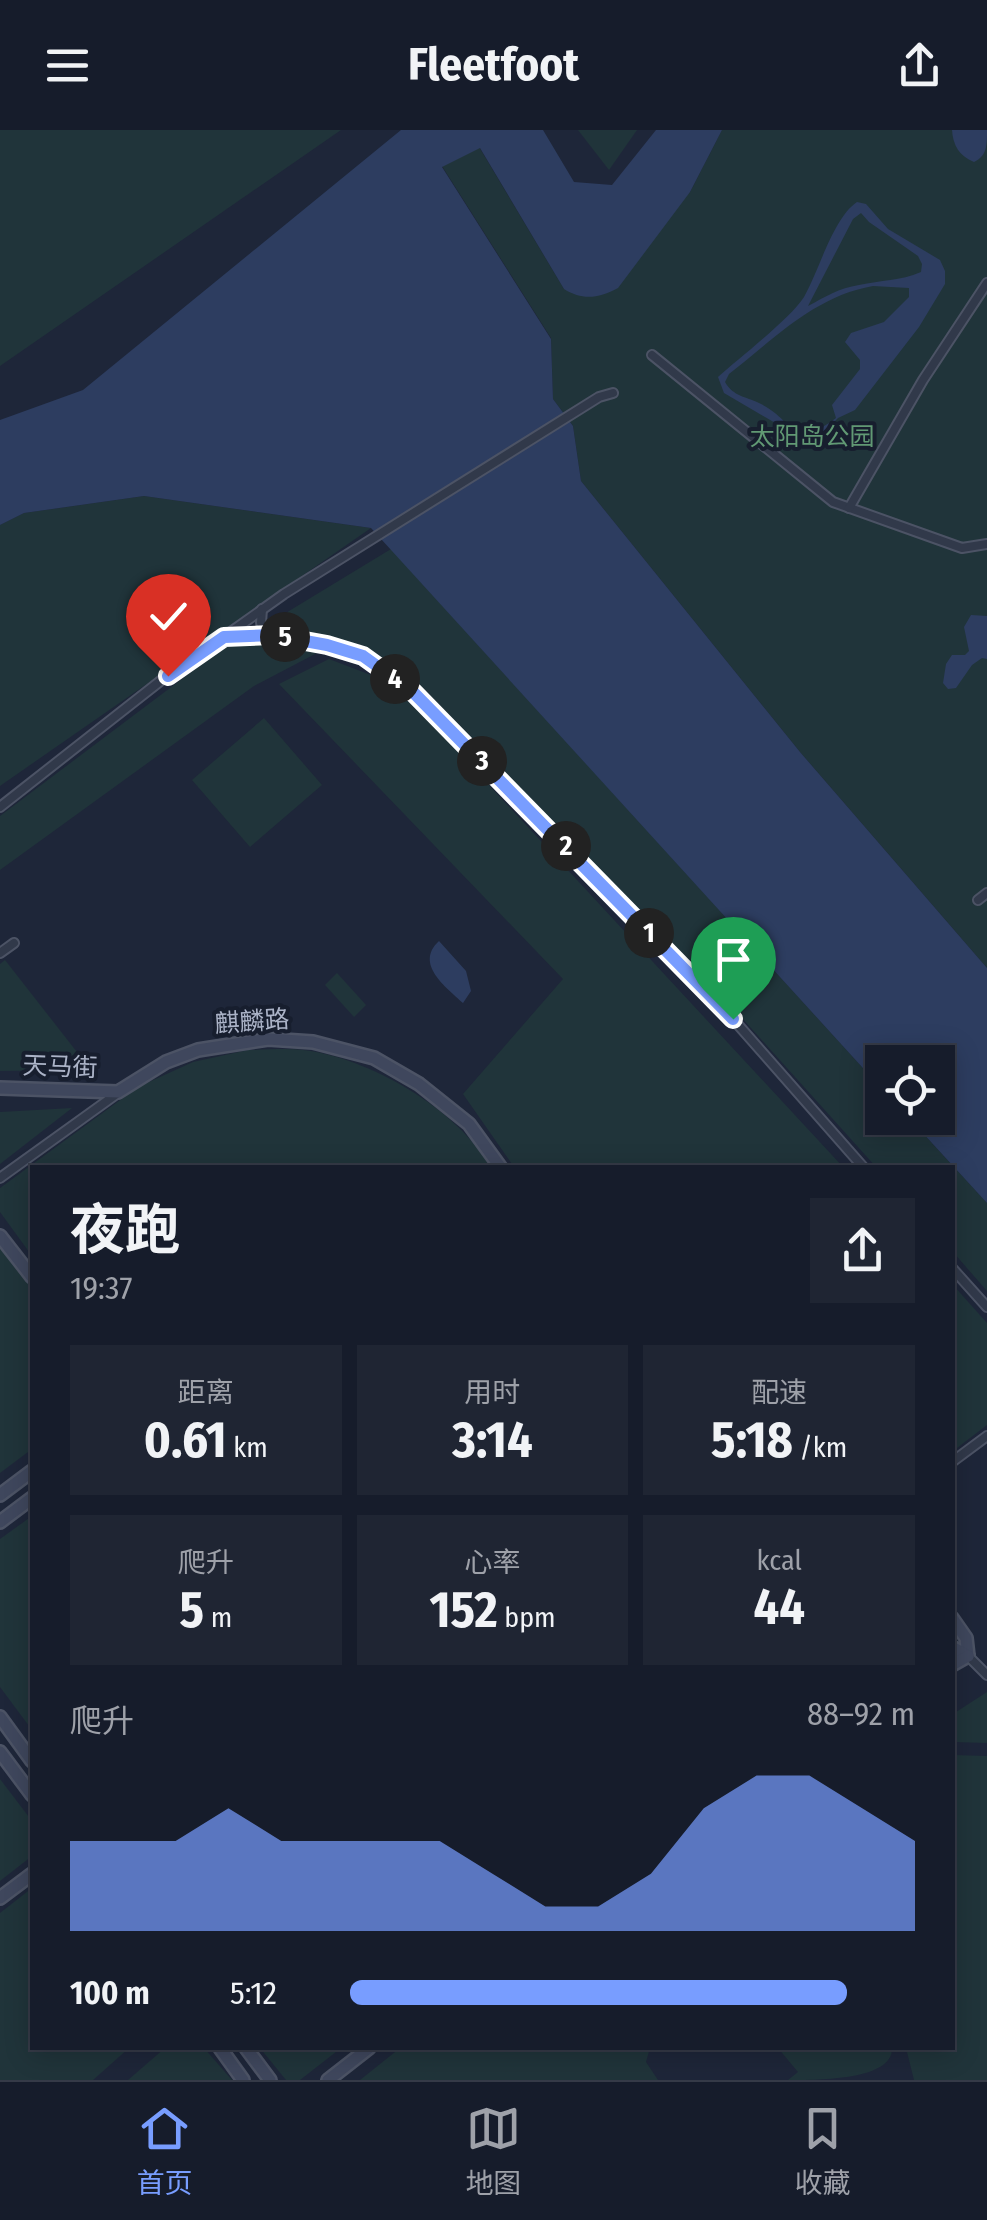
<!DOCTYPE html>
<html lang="zh">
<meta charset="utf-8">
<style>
:root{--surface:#161c2b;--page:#1f2533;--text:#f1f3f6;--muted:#9ea1a9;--line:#353a47;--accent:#789dff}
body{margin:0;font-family:"Fira Sans Condensed","Noto Sans SC",sans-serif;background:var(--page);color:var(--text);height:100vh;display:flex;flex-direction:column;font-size:38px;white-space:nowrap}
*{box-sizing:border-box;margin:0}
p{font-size:32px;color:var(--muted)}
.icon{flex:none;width:55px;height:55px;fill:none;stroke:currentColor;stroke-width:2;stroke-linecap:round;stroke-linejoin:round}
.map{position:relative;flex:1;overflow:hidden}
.side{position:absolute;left:30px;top:1035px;width:925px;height:885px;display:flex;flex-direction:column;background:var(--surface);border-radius:0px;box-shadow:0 5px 25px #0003,0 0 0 2px var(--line)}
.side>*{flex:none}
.buttons{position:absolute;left:865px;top:915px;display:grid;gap:20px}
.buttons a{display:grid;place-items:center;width:90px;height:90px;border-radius:0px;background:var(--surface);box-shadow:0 5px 25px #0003,0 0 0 2px var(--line);font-size:50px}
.pin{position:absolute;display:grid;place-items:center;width:85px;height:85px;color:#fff;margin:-102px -42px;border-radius:50% 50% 50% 0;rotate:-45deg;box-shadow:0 0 10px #0007}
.pin .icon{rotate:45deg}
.km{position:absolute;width:50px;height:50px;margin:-25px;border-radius:50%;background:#222;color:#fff;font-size:28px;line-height:50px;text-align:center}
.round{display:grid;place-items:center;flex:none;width:105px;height:105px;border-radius:0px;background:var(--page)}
.overview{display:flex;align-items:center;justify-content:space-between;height:170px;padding:0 40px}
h1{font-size:55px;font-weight:700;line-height:75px}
.stats{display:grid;grid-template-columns:repeat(3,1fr);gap:15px;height:170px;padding:10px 40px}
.stats div{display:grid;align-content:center;border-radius:0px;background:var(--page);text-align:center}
.stats b{font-size:50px;font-weight:700}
.stats small{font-size:28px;font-weight:400}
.stats p{font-size:28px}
.chart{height:280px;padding:20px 40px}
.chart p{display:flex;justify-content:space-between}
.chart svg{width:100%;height:180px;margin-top:10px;fill:var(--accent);opacity:.7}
ul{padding:0 40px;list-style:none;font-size:32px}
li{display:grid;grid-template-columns:160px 120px 1fr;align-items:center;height:75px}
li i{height:25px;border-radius:12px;background:var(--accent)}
header{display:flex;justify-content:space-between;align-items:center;height:130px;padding:0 40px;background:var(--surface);font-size:45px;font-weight:700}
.tab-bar{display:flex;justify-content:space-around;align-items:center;height:140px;border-top:2px solid var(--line);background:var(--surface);font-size:28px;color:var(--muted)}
.tab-bar a{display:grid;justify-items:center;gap:5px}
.tab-bar .on{color:var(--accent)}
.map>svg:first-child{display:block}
.green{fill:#20343a}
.water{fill:#2d3d60;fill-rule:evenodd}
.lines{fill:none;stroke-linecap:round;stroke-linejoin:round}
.street-casing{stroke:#4c5365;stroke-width:12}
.secondary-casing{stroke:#4c5365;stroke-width:16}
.street{stroke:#31394a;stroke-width:8}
.secondary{stroke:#3f475d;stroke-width:11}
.route-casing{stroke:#fff;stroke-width:20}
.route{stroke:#789dff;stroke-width:12}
.labels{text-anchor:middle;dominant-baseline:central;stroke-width:8;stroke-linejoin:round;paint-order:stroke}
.park-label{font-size:25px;fill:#619974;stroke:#171e2e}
.street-label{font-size:25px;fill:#abb3c7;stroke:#171e2e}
</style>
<header><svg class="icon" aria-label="menu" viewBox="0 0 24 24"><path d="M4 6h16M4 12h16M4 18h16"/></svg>Fleetfoot<svg class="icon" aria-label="share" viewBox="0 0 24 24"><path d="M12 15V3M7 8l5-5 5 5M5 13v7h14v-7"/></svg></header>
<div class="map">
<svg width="987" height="1950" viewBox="0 0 987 1950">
<rect width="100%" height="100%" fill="#1e2639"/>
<!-- green -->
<g class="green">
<path d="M0,0H341L0,236Z"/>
<path d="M578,0H637L609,40Z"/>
<path d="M722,0H987V838L800,622L581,351L573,296L553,269L551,208L442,36L479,17L564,159L690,62Z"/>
<path d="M144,366L371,398L0,656V395L24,383Z"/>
<path d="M391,419L882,959V988H909L987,1073V1161L953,1122L952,1038L876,1037L733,878L461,597L415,552L377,526L317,523L254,556L0,740V686L223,518L250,511L289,481Z"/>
<path d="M329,529L384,550L425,586L843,1037H514L463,964L563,849L279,554Z"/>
<path d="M264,588L322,655L250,717L192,650Z"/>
<path d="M5,830L91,940L0,941V834Z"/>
<path d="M337,843L366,875L354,887L325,855Z"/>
<path d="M248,920C266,920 285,918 303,920C368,927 459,980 490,1037L32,1038V1126L0,1082V1058L138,957L193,932Z"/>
<path d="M72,978L0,1034V982Z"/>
<path d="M0,1116L32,1159V1319L0,1343Z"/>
<path d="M953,1155L987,1193V1295L953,1321Z"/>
<path d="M32,1386V1600L0,1557V1409Z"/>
<path d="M987,1562V1613L953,1612V1584Z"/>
<path d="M953,1625L987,1626V1950H914L906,1918H952Z"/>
<path d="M0,1649L32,1691V1726L0,1751Z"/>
<path d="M32,1758V1918H129L93,1950H0V1783Z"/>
<path d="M165,1918H204L232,1950H128Z"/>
<path d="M260,1918H341L300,1950H286Z"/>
<path d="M400,1918H650L646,1932L658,1950H360Z"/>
<path d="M778,1918H892C893,1950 821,1950 788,1950L798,1942Z"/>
</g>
<!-- water -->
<g class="water">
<path d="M401,0H543L574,52L612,55L656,0H722L690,62L618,158C599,168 583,171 564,159L480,18L442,37L551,209L553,269L573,296L581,351L800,622L987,838V1073L909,988H938V932H882V959L371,398L144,366L24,383L0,395V290L83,260Z"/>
<path d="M952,0H987C987,15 987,26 974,32C959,26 953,15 952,0Z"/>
<path d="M857,72L866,74L888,99L940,130L945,141V154L919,197L855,280L838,288L822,304L811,308L789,301L724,263L718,247C739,228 791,188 804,167C819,141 833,88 857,72ZM861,83L869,92L918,126L922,134L921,142C900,151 881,150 859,155C839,158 825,167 808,176L853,89ZM873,156L909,158V167L884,192L851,203L845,212L860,230V239L832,275L836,288C791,322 794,289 759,273C745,266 734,267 725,252L729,244C774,209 815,166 873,156Z"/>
<path d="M971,485L987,486V529L982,528L972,535L956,558L948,559L943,553L946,534L952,525H965L969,521L964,497Z"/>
<path d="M439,811L466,841L471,861L463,873C446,857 414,834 439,811Z"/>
</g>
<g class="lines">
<!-- street casing -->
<g class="street-casing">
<g id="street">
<path d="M652,225L833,372L962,418L987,414"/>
<path d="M849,378L923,250L987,153"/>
<path d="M262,479L261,493L272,505"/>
<path d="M228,504L284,464L599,267L613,263"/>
<path d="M0,677L168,545L224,507L272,505L327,515L363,527L413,562L567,717L733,889L864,1038"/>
<path d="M978,770L987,763"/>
<path d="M0,823L14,813"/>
<path d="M0,1048L118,963"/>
<path d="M952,1138L987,1177"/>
<path d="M952,1332L987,1306"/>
<path d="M968,1526L987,1545"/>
</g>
</g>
<!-- secondary casing -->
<g class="secondary-casing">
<g id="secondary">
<path d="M0,958L118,962L166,932L198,920L268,909L313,912L374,928L419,954L469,994L501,1038"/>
<path d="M0,1106L32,1147"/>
<path d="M0,1365L32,1341"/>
<path d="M0,1392L32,1368"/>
<path d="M952,1488L966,1508L968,1526"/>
<path d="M952,1517L968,1526"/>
<path d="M952,1535L968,1526"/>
<path d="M0,1587L32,1631"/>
<path d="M0,1622L32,1665"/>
<path d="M0,1768L32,1744"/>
<path d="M220,1918L243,1950"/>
<path d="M246,1918L270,1950"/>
<path d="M328,1950L369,1918"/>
</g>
</g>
<!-- street -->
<use href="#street" class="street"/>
<!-- secondary -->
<use href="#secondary" class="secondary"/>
</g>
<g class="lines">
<!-- route casing -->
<g class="route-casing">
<path id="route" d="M168,546L224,507L272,505L327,515L363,526L413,562L733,889"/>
</g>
<!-- route -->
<use href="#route" class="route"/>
</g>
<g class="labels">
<!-- park labels -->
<g class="park-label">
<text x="812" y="307">太阳岛公园</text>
</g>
<!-- street labels -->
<g class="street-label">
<text transform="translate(252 892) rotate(-4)">麒麟路</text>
<text transform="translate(60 937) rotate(2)">天马街</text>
</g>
</g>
</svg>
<div class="buttons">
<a><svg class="icon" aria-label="locate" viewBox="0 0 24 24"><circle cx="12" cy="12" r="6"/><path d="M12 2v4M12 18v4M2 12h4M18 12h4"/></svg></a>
</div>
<div class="pin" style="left:733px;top:889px;background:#1e9e55"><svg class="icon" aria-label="arrive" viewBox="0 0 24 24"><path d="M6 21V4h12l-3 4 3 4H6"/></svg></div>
<div class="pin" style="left:168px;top:546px;background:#d93025"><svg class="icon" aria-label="check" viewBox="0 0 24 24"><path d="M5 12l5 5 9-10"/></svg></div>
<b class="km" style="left:649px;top:803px">1</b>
<b class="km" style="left:566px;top:716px">2</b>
<b class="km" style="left:482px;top:631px">3</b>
<b class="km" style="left:395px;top:549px">4</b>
<b class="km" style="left:285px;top:507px">5</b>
<section class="side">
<div class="overview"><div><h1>夜跑</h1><p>19:37</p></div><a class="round"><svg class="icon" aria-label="share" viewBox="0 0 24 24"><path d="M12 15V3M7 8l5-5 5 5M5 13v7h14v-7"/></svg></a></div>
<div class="stats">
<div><p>距离</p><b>0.61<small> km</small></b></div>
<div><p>用时</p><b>3:14</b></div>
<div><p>配速</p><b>5:18<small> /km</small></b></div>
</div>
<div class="stats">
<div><p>爬升</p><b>5<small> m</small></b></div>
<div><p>心率</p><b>152<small> bpm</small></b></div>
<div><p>kcal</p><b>44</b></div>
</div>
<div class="chart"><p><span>爬升</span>88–92 m</p>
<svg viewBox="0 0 160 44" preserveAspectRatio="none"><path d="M0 44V22L10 22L20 22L30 14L40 22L50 22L60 22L70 22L80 30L90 38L100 38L110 30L120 14L130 6L140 6L150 14L160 22V44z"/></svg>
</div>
<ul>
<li><b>100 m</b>5:12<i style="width:88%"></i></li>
</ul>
</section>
</div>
<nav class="tab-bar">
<a class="on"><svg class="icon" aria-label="home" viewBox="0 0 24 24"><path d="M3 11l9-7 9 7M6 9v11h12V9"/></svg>首页</a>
<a><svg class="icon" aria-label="map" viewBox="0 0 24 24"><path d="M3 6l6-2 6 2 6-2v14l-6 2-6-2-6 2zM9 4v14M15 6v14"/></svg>地图</a>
<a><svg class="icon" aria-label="saved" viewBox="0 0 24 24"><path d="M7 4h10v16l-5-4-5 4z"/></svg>收藏</a>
</nav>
